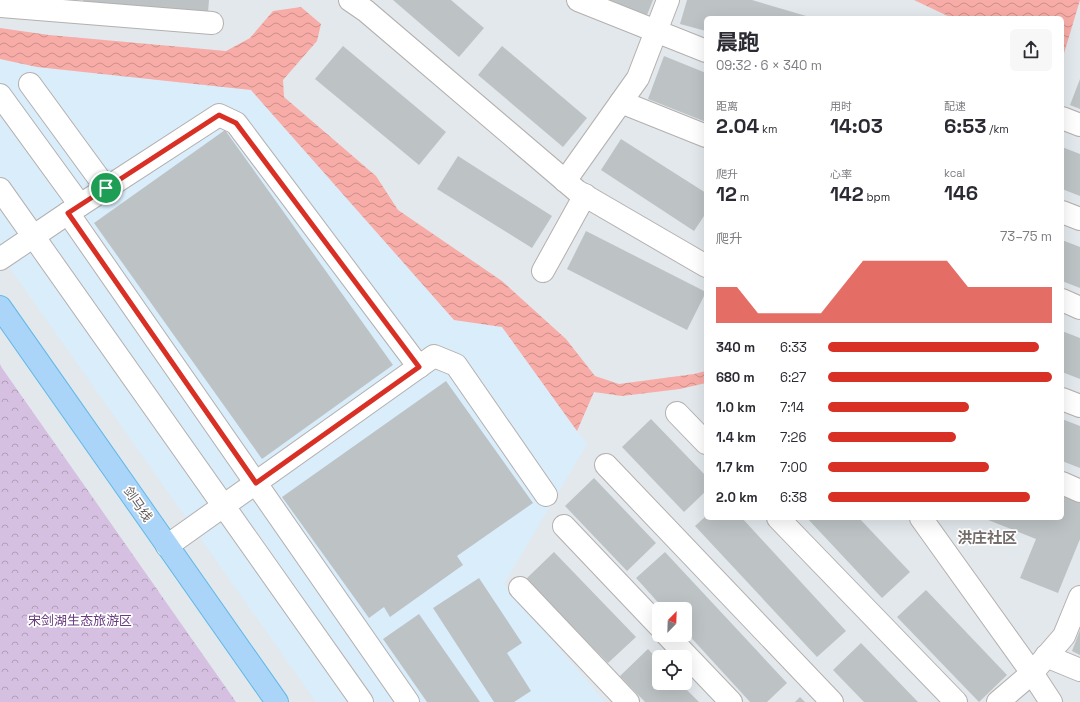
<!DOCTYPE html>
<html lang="zh">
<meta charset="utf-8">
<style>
:root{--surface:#fff;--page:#f7f7f7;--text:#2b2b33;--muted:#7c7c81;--accent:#d93025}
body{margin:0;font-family:"Space Grotesk","Noto Sans SC",sans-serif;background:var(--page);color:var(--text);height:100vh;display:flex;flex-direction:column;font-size:15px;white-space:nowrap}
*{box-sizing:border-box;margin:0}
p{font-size:13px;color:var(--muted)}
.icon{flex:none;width:22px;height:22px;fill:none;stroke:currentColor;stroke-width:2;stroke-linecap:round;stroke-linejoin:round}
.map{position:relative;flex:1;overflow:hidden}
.drawer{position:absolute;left:704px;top:16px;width:360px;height:504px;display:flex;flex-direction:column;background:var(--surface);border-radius:6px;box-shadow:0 4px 16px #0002}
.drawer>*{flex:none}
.needle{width:26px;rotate:23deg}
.controls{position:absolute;left:652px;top:602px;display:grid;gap:8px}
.controls a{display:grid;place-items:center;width:40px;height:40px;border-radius:6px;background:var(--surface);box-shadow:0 4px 16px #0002;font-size:20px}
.pin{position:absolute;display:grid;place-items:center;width:34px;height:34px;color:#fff;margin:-17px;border:2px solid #fff;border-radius:50%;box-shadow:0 1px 4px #0007}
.round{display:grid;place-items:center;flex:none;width:42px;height:42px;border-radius:6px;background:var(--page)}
.headline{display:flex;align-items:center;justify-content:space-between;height:68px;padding:0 12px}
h1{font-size:22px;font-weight:700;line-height:30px}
.metrics{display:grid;grid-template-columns:repeat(3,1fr);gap:6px;height:68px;padding:4px 12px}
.metrics div{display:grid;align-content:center}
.metrics b{font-size:20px;font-weight:700}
.metrics small{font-size:11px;font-weight:400}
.metrics p{font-size:11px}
.chart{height:112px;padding:8px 12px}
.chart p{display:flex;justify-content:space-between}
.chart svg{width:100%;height:72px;margin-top:4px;fill:var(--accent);opacity:.7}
ul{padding:0 12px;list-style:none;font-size:13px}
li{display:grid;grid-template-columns:64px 48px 1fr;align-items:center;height:30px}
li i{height:10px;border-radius:5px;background:var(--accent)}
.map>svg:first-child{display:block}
.commercial{fill:#d9edfb}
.park{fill:url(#park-crowns)}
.water{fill:url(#water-waves)}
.building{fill:#bdc3c5}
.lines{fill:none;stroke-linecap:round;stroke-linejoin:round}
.minor-casing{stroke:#b4b0ae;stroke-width:24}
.major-casing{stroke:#62b8e6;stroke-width:24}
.minor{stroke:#fff;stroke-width:22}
.major{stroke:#abd5f8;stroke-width:22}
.route-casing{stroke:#fff;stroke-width:8}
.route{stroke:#d93025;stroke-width:5}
.labels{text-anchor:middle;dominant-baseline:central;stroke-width:3.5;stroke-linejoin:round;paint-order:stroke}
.street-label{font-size:13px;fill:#625c5b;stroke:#fff}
.park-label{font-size:13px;fill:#6a3b81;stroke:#fff}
.quarter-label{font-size:15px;font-weight:bold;fill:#746d6c;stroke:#fff}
</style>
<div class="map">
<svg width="1080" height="702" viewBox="0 0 1080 702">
<defs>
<pattern id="park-crowns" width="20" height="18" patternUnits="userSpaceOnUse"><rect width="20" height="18" fill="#d6c0e2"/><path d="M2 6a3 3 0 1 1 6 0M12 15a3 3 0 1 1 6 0" fill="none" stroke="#b19fba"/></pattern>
<pattern id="water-waves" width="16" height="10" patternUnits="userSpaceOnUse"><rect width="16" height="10" fill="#f8aca7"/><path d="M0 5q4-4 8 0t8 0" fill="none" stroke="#cc8f8b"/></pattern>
</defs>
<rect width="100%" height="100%" fill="#e2e8ec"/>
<!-- commercial -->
<path class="commercial" d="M0,59L37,67L251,90L454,320L502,327L587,444L504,584L605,702H316L0,254Z"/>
<!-- park -->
<path class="park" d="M0,364L2,368L236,702H0Z"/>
<!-- water -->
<g class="water">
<path d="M914,0H1080L1062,60V18H952Z"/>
<path d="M301,7L321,24L317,41L283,80L284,97L376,176L398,210L502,281L566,339L595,376L619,384L694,374L706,371V383L680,389L622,396L594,392L577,431L502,327L454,320L251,90L37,67L0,59V28L49,35L226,51L250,38L273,11Z"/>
</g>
<!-- building -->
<g class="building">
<path d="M83,0H209L208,13L83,1Z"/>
<path d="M393,0H451L484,28L459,57Z"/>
<path d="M607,0H653L647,15Z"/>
<path d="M687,0H752L813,18H706V31L680,24Z"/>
<path d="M343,46L446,132L419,165L315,79Z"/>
<path d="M502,46L587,118L563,147L478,75Z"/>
<path d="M664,56L706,73V122L648,99Z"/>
<path d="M1080,79V109L1070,105Z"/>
<path d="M225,130L393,365L262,459L94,223Z"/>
<path d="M621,139L706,193V213L694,231L601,170Z"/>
<path d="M1062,147L1080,154V196L1062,189Z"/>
<path d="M458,156L552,216L532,248L437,189Z"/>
<path d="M586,231L706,292L687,330L567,269Z"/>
<path d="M1062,240L1080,247V288L1062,281Z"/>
<path d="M1062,331L1080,338V379L1062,372Z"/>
<path d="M446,381L533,503L457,556L463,565L390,617L384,607L369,618L282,497Z"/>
<path d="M651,419L706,476V491L684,512L622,447Z"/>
<path d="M1062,419L1080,426V468L1062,461Z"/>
<path d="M594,478L656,543L627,571L565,506Z"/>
<path d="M1062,495L1080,502V539L1058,593L1020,578L1036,539L983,518H1062Z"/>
<path d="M706,516V518H742L846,631L817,657L695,526Z"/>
<path d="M807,518H859L910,572L882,598Z"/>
<path d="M554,552L636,637L608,663L526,579Z"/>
<path d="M665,552L787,683L767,702H750L685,631V609H664L636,578Z"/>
<path d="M479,578L522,643L507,653L531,691L514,702H494L433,608Z"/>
<path d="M926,590L1007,675L979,702L897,617Z"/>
<path d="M419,614L480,702H427L383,639Z"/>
<path d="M1080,630V655L1072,651Z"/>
<path d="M861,643L918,702H864L833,670Z"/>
<path d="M648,649L659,661V683H680L699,702H645L620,676Z"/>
<path d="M800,697L805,702H795Z"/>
</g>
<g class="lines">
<!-- minor casing -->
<g class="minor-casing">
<g id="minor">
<path d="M350,0L366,11L577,191L706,266"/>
<path d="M578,0L706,51"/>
<path d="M0,6L212,23"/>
<path d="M30,84L106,188"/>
<path d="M0,95L80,205"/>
<path d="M621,102L706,136"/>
<path d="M1062,118L1080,125"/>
<path d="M565,181L638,78L668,0"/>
<path d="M0,189L362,702"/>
<path d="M1062,212L1080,219"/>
<path d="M68,213L408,702"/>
<path d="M0,259L68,213L219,115L236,123L419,367"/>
<path d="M543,271L585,195"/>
<path d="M1062,300L1080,308"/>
<path d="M1062,399L1080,406"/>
<path d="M677,413L706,443"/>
<path d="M606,465L832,702"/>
<path d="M1062,483L1080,491"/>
<path d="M778,518L956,702"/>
<path d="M921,518L1032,673L1051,702"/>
<path d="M564,526L659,626"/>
<path d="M167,546L434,356L456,365L546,495"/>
<path d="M520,588L628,702"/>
<path d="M667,635L731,702"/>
<path d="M1046,656L1080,670"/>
<path d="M998,702L1032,673L1064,636L1080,597"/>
</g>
</g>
<!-- major casing -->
<g class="major-casing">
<path id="major" d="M0,307L277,702"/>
</g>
<!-- minor -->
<use href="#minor" class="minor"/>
<!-- major -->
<use href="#major" class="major"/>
</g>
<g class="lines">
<!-- route casing -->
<g class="route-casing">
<path id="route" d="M219,115L236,123L419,367L256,483L68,213Z"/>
</g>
<!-- route -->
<use href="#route" class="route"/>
</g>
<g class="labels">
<!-- street labels -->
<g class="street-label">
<text transform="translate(138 504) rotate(55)">剑马线</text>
</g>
<!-- park labels -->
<g class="park-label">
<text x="80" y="620">宋剑湖生态旅游区</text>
</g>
<!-- quarter labels -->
<g class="quarter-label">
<text x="987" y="537">洪庄社区</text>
</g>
</g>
</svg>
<div class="controls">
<a><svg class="needle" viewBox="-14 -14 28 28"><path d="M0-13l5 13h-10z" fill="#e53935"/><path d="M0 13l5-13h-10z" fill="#7c7c81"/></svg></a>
<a><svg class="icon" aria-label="locate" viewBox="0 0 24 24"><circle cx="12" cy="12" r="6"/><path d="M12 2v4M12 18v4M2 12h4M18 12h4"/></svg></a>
</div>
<div class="pin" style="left:106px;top:188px;background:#1e9e55"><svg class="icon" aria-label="arrive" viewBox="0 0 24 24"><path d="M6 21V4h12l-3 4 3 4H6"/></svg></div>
<section class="drawer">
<div class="headline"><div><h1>晨跑</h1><p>09:32 · 6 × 340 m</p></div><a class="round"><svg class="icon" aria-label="share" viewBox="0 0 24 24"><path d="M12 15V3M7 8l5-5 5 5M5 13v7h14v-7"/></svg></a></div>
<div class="metrics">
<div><p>距离</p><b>2.04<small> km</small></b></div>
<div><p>用时</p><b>14:03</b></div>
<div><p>配速</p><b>6:53<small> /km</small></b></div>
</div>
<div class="metrics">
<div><p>爬升</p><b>12<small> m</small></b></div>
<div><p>心率</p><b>142<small> bpm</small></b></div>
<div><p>kcal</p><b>146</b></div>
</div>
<div class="chart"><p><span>爬升</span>73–75 m</p>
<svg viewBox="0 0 160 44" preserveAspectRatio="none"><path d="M0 44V22L10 22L20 38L30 38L40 38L50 38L60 22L70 6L80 6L90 6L100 6L110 6L120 22L130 22L140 22L150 22L160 22V44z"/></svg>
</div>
<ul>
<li><b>340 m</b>6:33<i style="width:94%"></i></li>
<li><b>680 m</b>6:27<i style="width:100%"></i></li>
<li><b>1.0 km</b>7:14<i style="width:63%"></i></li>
<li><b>1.4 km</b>7:26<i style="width:57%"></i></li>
<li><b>1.7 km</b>7:00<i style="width:72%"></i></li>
<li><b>2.0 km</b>6:38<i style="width:90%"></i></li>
</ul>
</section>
</div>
